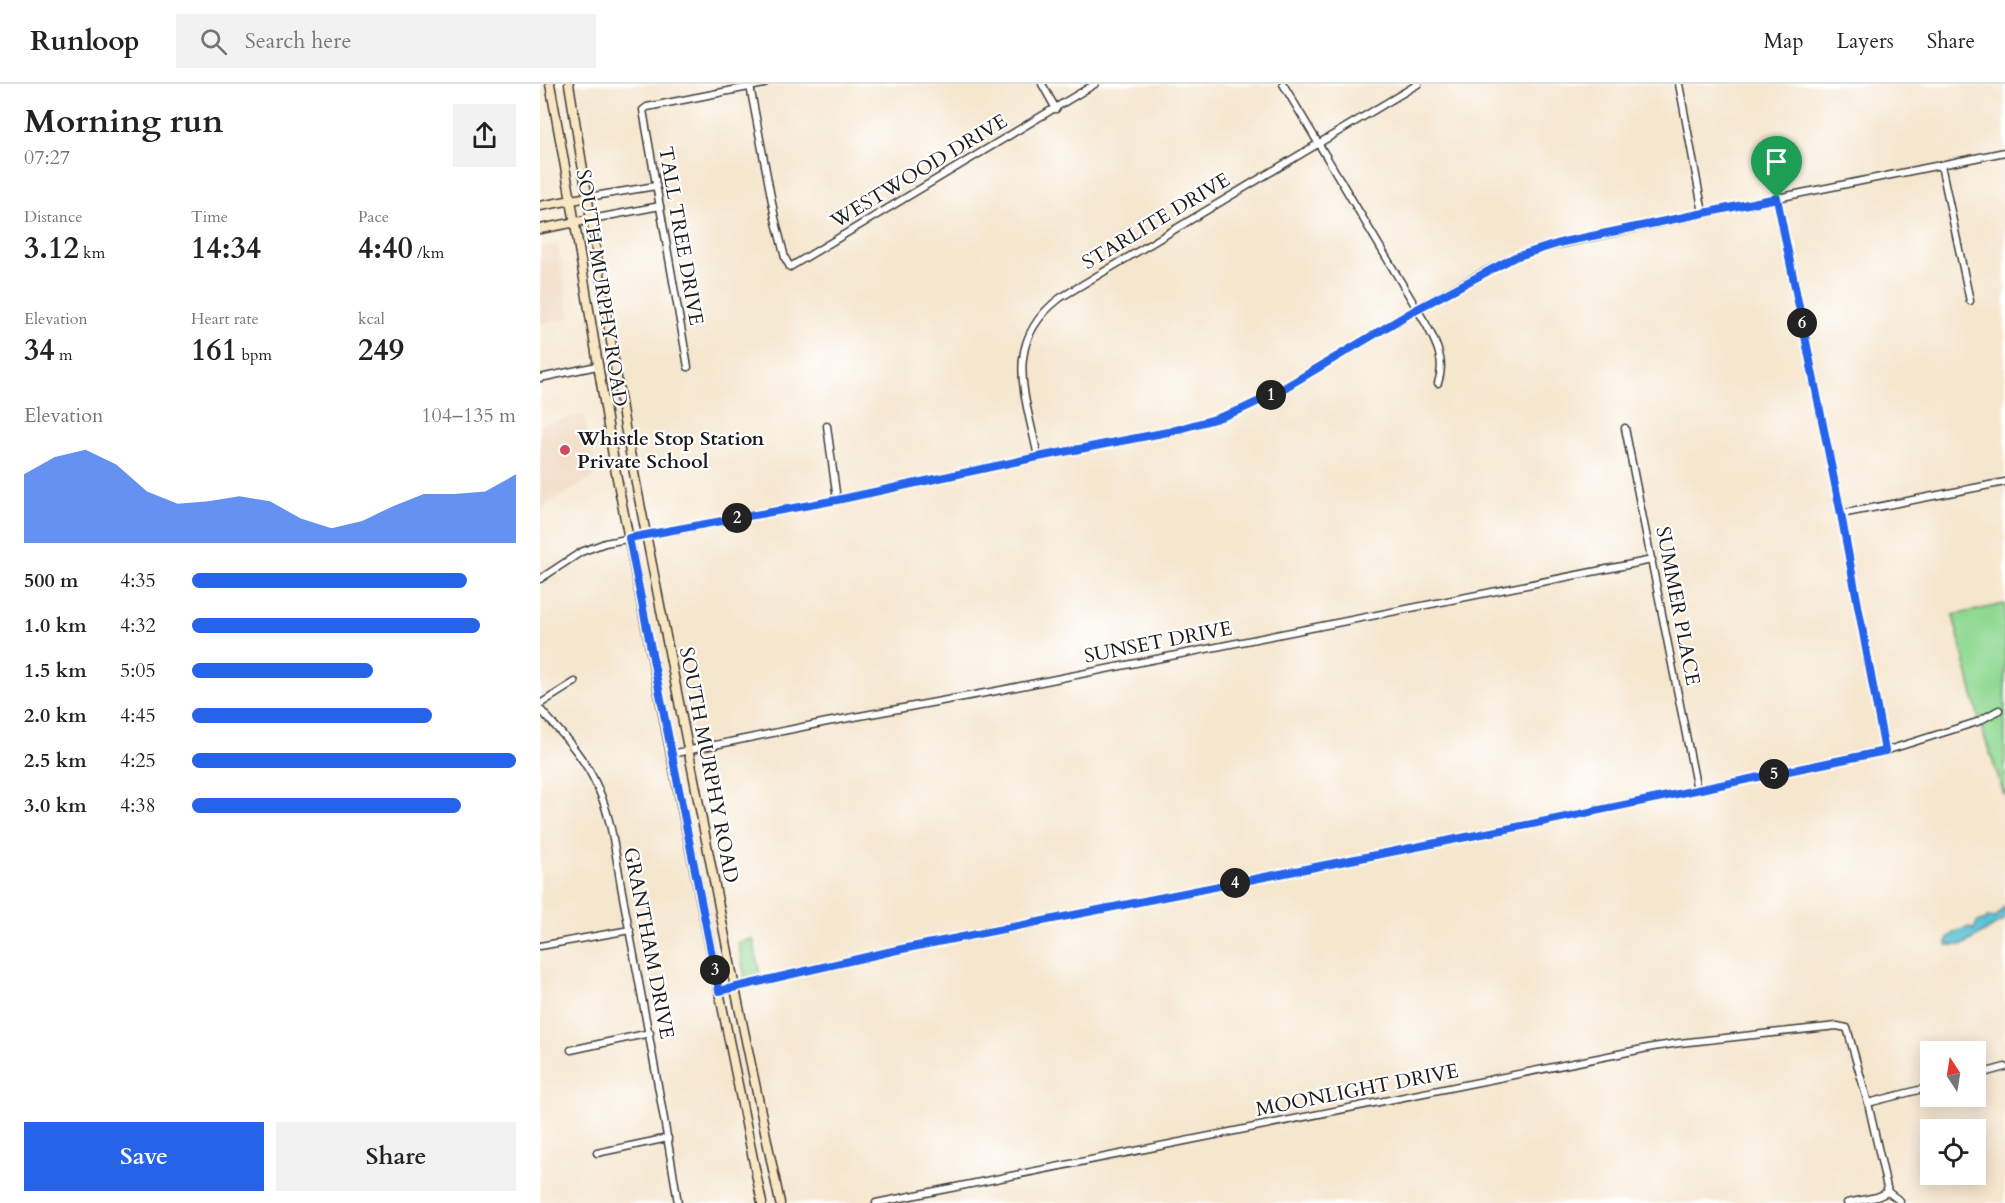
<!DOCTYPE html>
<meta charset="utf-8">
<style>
:root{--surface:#fff;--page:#f2f2f2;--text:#222;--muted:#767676;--line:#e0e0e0;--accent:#2563eb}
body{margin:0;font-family:Cardo,serif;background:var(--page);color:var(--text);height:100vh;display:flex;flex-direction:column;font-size:22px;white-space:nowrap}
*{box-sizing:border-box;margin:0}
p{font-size:20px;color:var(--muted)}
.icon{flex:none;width:33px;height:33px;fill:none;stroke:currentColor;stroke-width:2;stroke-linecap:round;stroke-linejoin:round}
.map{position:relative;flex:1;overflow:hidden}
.drawer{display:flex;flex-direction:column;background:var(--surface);width:540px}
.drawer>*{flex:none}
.needle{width:39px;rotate:348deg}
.buttons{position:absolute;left:1380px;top:957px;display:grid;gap:12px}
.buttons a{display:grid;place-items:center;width:66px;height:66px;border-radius:0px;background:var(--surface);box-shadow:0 3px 15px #0003;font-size:30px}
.pin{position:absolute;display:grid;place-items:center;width:51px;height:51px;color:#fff;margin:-62px -26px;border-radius:50% 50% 50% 0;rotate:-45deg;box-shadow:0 0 6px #0007}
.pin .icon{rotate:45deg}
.km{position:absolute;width:30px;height:30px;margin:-15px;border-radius:50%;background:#222;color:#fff;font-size:16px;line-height:30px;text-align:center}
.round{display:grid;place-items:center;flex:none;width:63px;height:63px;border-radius:0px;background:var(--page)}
.headline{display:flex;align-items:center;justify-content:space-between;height:102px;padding:0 24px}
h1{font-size:33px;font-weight:700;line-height:45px}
.stats{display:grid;grid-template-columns:repeat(3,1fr);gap:9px;height:102px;padding:6px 24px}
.stats div{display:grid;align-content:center}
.stats b{font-size:30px;font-weight:700}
.stats small{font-size:16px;font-weight:400}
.stats p{font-size:16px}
.chart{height:168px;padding:12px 24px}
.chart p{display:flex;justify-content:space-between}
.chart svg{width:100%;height:108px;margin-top:6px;fill:var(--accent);opacity:.7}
.action{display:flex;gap:12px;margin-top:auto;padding:12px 24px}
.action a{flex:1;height:69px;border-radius:0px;background:var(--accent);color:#fff;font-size:24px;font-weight:700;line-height:69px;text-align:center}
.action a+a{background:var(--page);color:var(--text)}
ul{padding:0 24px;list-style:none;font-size:20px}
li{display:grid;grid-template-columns:96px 72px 1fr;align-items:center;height:45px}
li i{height:15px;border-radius:8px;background:var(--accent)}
header{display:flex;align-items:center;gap:36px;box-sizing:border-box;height:84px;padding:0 30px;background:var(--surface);border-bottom:2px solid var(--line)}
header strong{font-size:28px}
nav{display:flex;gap:33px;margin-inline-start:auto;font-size:21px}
.search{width:420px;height:54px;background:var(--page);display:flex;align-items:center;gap:15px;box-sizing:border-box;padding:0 21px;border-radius:0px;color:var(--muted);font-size:22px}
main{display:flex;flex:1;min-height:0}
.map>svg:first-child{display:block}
.built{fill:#efd6bc}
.green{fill:#91d993;stroke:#567a58;stroke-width:1.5}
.water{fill:#5bc3d7;stroke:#3c707a;stroke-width:1.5}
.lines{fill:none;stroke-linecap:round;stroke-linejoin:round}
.minor-casing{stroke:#3d3a37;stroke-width:9}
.secondary-casing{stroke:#3d3a37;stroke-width:11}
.minor{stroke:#fff;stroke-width:6}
.secondary{stroke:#f9e7c3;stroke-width:8}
.route-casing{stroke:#fff;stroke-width:12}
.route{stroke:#2563eb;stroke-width:8}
.poi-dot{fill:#d1495b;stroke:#fff;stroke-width:2}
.labels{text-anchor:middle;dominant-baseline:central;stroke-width:4.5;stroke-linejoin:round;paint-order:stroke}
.street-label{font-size:20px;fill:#1c1c1c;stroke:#fff}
.poi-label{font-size:20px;font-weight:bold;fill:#1c1c1c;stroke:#fff;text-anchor:start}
</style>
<header>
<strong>Runloop</strong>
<div class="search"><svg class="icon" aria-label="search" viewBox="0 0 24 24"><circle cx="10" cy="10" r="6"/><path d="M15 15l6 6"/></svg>Search here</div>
<nav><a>Map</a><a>Layers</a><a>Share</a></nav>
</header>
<main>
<section class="drawer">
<div class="headline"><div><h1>Morning run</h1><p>07:27</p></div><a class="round"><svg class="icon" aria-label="share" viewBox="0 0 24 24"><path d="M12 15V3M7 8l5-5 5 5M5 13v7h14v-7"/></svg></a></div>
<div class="stats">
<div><p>Distance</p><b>3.12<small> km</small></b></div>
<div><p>Time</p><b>14:34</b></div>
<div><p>Pace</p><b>4:40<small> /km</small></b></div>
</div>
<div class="stats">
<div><p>Elevation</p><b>34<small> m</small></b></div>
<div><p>Heart rate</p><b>161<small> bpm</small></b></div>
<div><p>kcal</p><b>249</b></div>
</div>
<div class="chart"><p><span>Elevation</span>104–135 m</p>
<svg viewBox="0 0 160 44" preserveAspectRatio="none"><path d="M0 44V16L10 9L20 6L30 12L40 23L50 28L60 27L70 25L80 27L90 34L100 38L110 35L120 29L130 24L140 24L150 23L160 16V44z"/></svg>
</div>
<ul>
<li><b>500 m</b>4:35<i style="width:85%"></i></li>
<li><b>1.0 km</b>4:32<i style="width:89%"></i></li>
<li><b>1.5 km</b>5:05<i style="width:56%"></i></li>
<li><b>2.0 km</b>4:45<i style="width:74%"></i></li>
<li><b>2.5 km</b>4:25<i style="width:100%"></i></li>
<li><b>3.0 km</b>4:38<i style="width:83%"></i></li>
</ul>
<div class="action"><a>Save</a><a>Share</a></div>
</section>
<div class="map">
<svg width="1465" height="1119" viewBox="0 0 1465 1119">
<rect width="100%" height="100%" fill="#fff"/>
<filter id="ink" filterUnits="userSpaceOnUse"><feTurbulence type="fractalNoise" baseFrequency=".0167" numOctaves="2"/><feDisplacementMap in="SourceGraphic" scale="12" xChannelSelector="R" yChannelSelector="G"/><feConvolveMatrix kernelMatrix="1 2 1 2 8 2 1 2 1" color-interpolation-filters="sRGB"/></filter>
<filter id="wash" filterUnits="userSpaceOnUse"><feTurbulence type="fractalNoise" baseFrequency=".008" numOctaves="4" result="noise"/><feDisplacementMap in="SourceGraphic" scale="24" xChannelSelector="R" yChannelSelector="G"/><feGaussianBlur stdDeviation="1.35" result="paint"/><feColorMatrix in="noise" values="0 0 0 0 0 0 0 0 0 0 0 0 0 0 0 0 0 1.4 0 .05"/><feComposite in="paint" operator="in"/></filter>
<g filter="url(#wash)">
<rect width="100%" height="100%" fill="#f5e6ce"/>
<!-- built -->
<g class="built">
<path d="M18,161L29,234L0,239V164Z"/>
<path d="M44,331L56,391L0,425V340Z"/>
</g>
<!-- green -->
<g class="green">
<path d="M1465,520V713L1441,643L1413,531Z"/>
<path d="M213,855L220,891L205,894L198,858Z"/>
</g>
<!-- water -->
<path class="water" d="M1464,823L1465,835L1423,861H1407V856L1414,849L1429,843L1434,846L1436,840L1440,837H1445L1448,833L1456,834Z"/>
</g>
<g filter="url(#ink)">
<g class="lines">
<!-- minor casing -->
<g class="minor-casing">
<g id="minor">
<path d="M502,0L516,25"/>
<path d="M743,0L886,240C896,259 906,277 898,299"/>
<path d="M1139,0L1163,129"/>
<path d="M210,2L235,134L245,174L250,183L555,0"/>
<path d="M1401,81L1430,217"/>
<path d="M48,113L116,102"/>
<path d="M1237,114L1301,430L1345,667"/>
<path d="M52,135L120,122"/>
<path d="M148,283L103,26L107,23L224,0"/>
<path d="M0,294L57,282"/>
<path d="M287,342L297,416"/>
<path d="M1085,344L1157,706"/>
<path d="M498,373C486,312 461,259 520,214L878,0"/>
<path d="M1301,430L1465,398"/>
<path d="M0,495L41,468L65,459L297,416L498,373L628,348L675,335L700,326L734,310L877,225L944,188L975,173L1002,164L1237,114L1465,68"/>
<path d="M0,620L35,598"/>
<path d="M0,625C21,649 44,672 57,702C73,736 76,776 83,813C102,915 122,1016 138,1119"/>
<path d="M131,670L287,638L456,607L1112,476"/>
<path d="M0,862L90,846"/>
<path d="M179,907L357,866L992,740L1345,667L1437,638L1459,626"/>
<path d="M31,966L110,949"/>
<path d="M1436,991L1465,983"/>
<path d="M1328,1019L1390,1003"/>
<path d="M57,1069L128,1054"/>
<path d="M336,1119L1113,963L1139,959L1297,942L1307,944L1328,1019L1348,1108L1360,1117"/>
<path d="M1307,1119L1337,1113L1348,1108"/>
</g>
</g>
<!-- secondary casing -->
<g class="secondary-casing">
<g id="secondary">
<path d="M10,0L31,116L75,384L131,670L222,1119"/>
<path d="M29,0L85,343L195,904L240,1119"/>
<path d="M0,122L48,113"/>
<path d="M0,145L52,135"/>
</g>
</g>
<!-- minor -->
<use href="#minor" class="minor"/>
<!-- secondary -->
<use href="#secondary" class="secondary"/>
</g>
</g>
<g class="lines" filter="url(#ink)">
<!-- route casing -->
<g class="route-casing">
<path id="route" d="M1237,114L1301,430L1345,667L992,740L357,866L179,907L89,454L297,416L498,373L628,348L675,335L700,326L734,310L877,225L975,173L1023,158Z"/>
</g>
<!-- route -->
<use href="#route" class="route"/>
</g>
<!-- markers -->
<circle class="poi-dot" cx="25" cy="366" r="6"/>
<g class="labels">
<!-- street labels -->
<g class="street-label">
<text transform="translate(379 87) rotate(-31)">WESTWOOD DRIVE</text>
<text transform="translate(616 137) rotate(-31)">STARLITE DRIVE</text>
<text transform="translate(141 152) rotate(80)">TALL TREE DRIVE</text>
<text transform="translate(62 204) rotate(81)">SOUTH MURPHY ROAD</text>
<text transform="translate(1138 522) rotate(79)">SUMMER PLACE</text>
<text transform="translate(618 558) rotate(-11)">SUNSET DRIVE</text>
<text transform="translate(169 681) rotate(79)">SOUTH MURPHY ROAD</text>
<text transform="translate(109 859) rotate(79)">GRANTHAM DRIVE</text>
<text transform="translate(817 1006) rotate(-11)">MOONLIGHT DRIVE</text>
</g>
<!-- poi labels -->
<g class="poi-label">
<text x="37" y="354">Whistle Stop Station<tspan x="37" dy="23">Private School</tspan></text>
</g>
</g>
</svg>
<div class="buttons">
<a><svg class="needle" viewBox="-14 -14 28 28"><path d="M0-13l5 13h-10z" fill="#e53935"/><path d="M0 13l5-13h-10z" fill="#767676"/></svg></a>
<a><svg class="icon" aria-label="locate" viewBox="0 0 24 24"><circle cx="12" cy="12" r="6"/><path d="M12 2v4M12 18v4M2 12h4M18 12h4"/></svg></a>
</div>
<div class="pin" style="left:1237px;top:114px;background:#1e9e55"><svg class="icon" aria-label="arrive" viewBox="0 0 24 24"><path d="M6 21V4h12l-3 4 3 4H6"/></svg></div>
<b class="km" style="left:731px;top:311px">1</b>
<b class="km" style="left:197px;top:434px">2</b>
<b class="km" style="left:175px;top:886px">3</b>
<b class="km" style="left:695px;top:799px">4</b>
<b class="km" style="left:1234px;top:690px">5</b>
<b class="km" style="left:1262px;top:239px">6</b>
</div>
</main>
